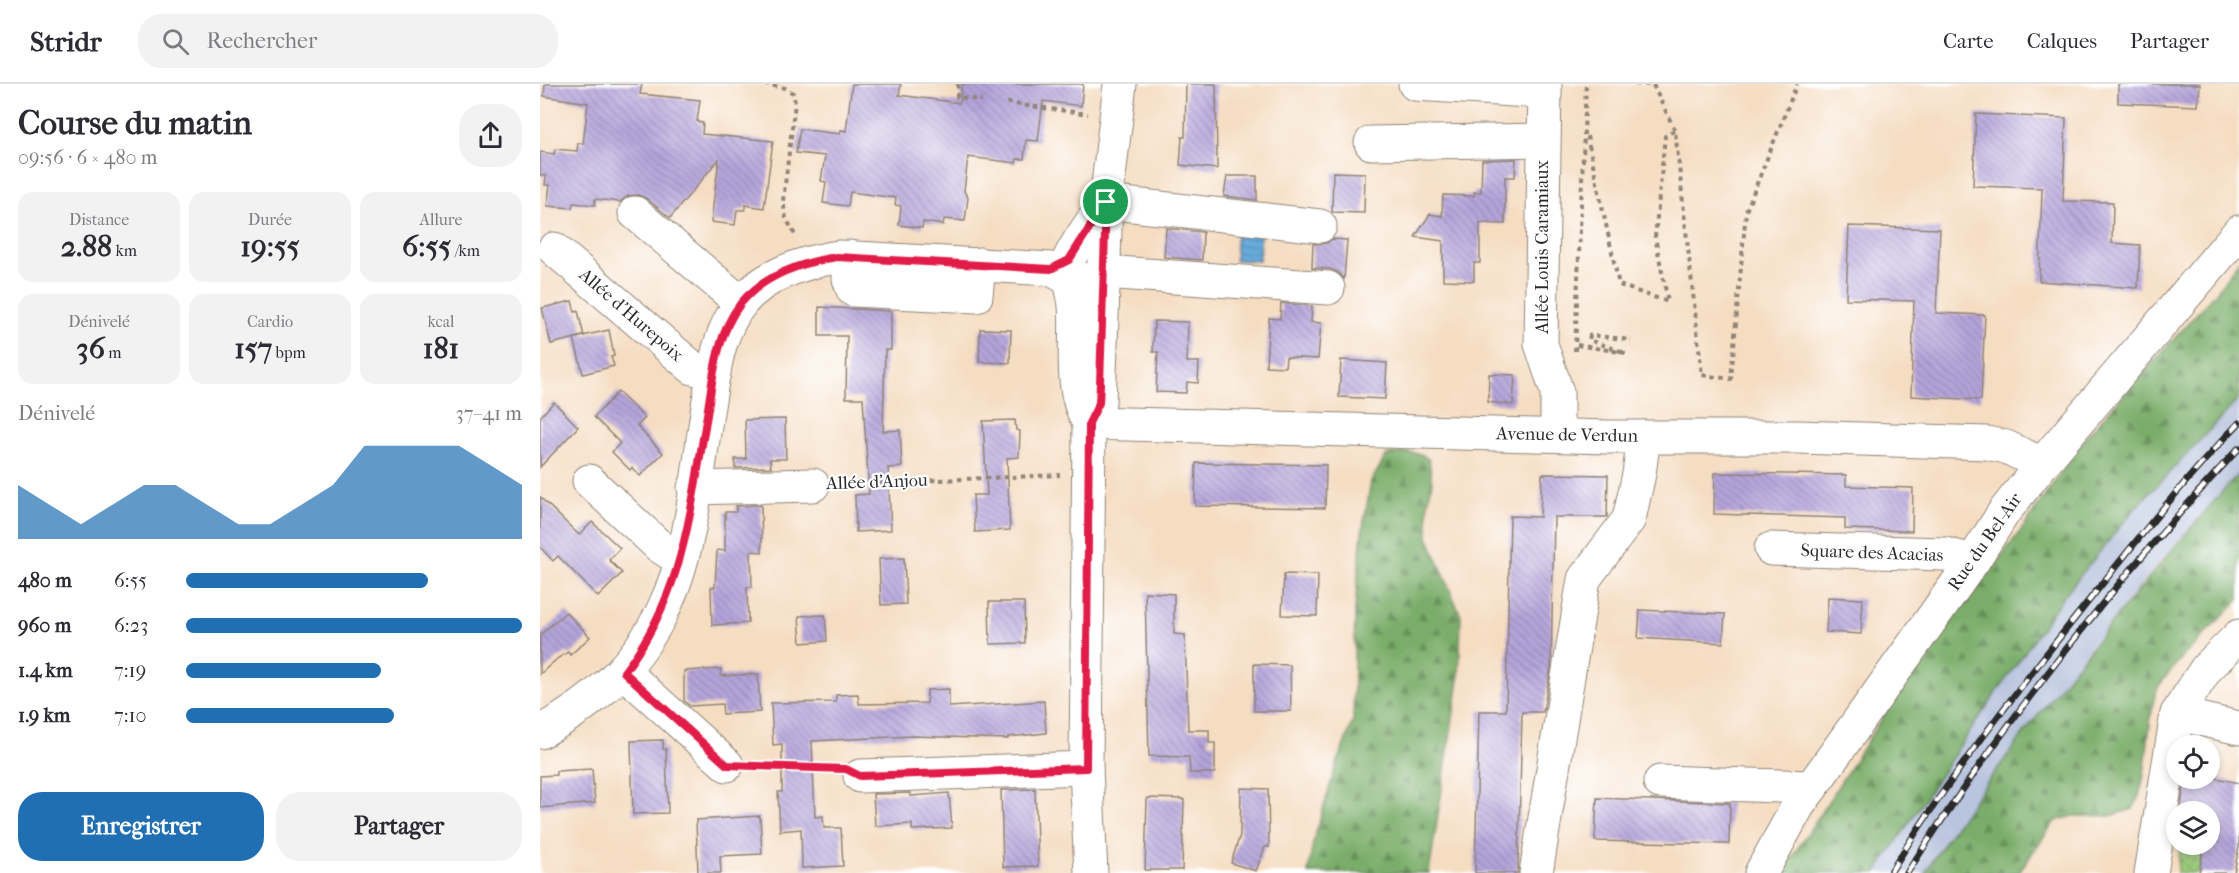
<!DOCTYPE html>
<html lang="fr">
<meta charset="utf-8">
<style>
:root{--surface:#fff;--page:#f2f2f3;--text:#2b2b33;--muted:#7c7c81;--line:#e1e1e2;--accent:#1f6fb2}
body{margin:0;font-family:"IM FELL French Canon",serif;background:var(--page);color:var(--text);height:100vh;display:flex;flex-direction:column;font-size:22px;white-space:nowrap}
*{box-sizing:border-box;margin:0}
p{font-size:20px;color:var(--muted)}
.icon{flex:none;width:33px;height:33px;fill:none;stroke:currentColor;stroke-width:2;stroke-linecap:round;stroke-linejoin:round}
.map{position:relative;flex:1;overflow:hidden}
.sheet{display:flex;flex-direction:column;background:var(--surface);width:540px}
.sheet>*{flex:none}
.tools{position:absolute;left:1626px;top:651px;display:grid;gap:12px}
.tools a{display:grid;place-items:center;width:54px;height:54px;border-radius:50%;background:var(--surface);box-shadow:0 3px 9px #0003;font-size:30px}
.pin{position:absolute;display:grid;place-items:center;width:51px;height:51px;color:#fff;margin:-26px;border:3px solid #fff;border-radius:50%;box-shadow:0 2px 6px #0007}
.round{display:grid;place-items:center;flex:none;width:63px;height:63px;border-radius:24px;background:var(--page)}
.overview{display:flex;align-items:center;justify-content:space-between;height:102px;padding:0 18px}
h1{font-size:33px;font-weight:700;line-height:45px}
.stats{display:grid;grid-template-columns:repeat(3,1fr);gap:9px;height:102px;padding:6px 18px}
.stats div{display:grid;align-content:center;border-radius:15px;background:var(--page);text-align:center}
.stats b{font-size:30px;font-weight:700}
.stats small{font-size:16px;font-weight:400}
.stats p{font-size:16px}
.chart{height:168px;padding:12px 18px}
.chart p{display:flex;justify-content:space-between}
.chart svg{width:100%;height:108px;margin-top:6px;fill:var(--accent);opacity:.7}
.action{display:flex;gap:12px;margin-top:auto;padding:12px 18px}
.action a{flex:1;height:69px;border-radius:24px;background:var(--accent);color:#fff;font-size:24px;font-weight:700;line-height:69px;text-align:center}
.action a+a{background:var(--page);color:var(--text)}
ul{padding:0 18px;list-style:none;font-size:20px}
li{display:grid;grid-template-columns:96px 72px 1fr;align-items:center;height:45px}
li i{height:15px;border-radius:8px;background:var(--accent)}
header{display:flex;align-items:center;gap:36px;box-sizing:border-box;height:84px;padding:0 30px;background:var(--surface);border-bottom:2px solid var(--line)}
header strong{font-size:28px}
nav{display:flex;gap:33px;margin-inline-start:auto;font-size:21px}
.search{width:420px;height:54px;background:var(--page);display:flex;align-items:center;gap:15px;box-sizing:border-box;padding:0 21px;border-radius:24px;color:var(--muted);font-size:22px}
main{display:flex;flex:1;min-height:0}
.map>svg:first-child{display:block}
.industrial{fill:#b9c5de}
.green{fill:url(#green-dots);stroke:#627a52;stroke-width:1.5}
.forest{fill:url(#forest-firs);stroke:#526c4a;stroke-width:1.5}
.water{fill:url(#water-rules);stroke:#496c84;stroke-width:1.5}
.building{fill:url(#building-back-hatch)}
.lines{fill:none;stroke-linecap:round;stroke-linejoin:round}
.minor-casing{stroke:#908476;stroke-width:35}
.path{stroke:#908476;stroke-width:4;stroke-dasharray:4.5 4.5;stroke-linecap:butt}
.minor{stroke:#fff;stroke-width:33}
.rail-casing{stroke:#2b2b2b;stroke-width:7}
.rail{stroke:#fff;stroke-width:4.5;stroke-dasharray:14;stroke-linecap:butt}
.route-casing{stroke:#fff;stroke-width:12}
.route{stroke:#e11d48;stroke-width:8}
.labels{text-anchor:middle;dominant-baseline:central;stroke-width:4.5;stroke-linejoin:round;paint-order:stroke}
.street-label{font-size:18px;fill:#2b2b2b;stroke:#fff}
</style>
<header>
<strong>Stridr</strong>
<div class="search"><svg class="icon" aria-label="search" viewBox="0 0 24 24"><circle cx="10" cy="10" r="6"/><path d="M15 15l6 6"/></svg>Rechercher</div>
<nav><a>Carte</a><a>Calques</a><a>Partager</a></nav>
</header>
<main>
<section class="sheet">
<div class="overview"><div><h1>Course du matin</h1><p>09:56 · 6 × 480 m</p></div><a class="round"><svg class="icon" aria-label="share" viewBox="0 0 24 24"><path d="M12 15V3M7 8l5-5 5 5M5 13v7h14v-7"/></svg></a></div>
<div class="stats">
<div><p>Distance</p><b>2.88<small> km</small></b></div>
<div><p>Durée</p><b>19:55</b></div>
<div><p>Allure</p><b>6:55<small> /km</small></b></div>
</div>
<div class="stats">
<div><p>Dénivelé</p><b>36<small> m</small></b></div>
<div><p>Cardio</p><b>157<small> bpm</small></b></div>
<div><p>kcal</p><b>181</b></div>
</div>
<div class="chart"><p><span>Dénivelé</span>37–41 m</p>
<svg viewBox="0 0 160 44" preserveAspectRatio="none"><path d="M0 44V22L10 30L20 38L30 30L40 22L50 22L60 30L70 38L80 38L90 30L100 22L110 6L120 6L130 6L140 6L150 14L160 22V44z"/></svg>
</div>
<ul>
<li><b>480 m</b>6:55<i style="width:72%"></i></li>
<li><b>960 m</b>6:23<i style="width:100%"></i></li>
<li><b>1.4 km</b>7:19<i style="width:58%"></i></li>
<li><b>1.9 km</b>7:10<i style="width:62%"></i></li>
</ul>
<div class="action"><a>Enregistrer</a><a>Partager</a></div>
</section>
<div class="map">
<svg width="1699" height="789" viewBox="0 0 1699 789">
<defs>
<pattern id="green-dots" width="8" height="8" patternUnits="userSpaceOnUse" patternTransform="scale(1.5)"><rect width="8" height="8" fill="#99c979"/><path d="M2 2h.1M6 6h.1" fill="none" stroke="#7da363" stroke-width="1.8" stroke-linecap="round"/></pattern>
<pattern id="forest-firs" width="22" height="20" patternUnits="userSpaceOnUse" patternTransform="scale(1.5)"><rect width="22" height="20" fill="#7aad69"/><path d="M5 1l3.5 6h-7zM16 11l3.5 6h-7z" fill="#648d57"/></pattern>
<pattern id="water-rules" width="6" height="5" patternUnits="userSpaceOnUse" patternTransform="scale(1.5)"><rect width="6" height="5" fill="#67acdd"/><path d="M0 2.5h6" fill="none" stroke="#558cb3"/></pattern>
<pattern id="building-back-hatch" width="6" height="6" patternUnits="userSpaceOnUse" patternTransform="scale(1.5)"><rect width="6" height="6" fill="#b5a4db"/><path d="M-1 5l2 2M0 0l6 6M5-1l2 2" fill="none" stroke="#9386b2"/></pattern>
</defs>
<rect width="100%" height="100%" fill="#fff"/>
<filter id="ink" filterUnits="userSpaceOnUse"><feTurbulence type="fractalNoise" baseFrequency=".0167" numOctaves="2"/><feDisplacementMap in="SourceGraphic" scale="12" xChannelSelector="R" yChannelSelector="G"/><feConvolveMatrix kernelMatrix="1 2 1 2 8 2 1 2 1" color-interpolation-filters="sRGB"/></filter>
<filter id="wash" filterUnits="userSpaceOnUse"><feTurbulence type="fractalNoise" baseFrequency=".008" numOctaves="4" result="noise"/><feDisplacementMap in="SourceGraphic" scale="24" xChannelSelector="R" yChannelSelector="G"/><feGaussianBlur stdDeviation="1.35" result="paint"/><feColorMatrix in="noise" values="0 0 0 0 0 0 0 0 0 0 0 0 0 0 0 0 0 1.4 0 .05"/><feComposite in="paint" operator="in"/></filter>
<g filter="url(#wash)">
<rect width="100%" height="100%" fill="#f5ddc2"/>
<!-- industrial -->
<path class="industrial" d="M1699,315V389L1621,476L1550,563L1462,678L1385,789H1336L1419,663L1523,513L1592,428Z"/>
<!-- green -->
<path class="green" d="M1641,761H1664L1659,789H1637Z"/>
<!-- forest -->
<g class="forest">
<path d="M1699,176V315L1592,428L1523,513L1419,663L1336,789H1242L1362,603L1485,441L1543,356L1677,207Z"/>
<path d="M861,368L881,370L889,376L892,398L888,419V453L921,532L919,596L889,789H768L773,759L795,685L813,637L815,525L822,449L831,398L846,372Z"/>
<path d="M1699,389V516C1683,532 1621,591 1616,608C1605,644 1610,695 1593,725L1570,732H1534L1515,737L1478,789H1385C1414,740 1451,694 1485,648C1553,559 1624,473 1699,389Z"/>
</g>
<!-- water -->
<path class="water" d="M697,139L721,140L719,177L695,176Z"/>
<g id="blocks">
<!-- building -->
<g class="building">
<path d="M5,0H102L100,10L160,16L157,38L163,39L162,50L233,57L224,124L205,121V126H197L195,141L171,138L179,75L130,134L107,115L98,111L88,112L80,118L55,115V121L33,119L32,124L7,122L10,101H5L6,92L0,91V68L14,70L15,65L37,67L38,59L43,60L48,19L4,12Z"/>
<path d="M312,0H361L359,11L420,19L422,0H543L541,22L503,17L498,57L486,56L484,75H477L476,79L428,73L424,107L428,114L425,137L404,135L403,141L383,138L382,144L359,141L361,122L355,121L356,114L310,108L308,122L283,119L286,98L281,97L285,72L256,69L260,45L300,50L301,46L306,47Z"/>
<path d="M646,0H676L677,85L640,81L642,53H645Z"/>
<path d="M1578,0H1660L1658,22L1578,19Z"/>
<path d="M1436,30L1526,34L1523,117L1573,118L1572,159L1600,161L1598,204L1499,197L1502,104L1433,102Z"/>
<path d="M976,75L975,93H965V140L940,139V179H934V197L903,196V157L875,153L890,130L902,132L903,111L934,112V108H941L942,76Z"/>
<path d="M793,88L825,89L824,129L792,128Z"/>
<path d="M687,92H717V116L684,112Z"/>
<path d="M1309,142L1400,145L1396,229L1445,231L1441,316L1371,312L1374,217L1306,215Z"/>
<path d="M626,144L663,148L662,176L624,173Z"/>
<path d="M792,155L807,156L804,195L798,188L790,185L772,184L773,160L787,159Z"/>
<path d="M32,217L35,228L38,227L44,252L11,260L2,224Z"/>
<path d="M741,219L772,222L771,238L781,239L778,275L746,273L745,283L726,282L729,234L740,235Z"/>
<path d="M279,223L351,227V266H345L343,347L360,346L362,383L348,384L351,446L316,448L315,411L329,410L323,314H306L307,252H279Z"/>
<path d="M614,237L648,238L647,278H659L658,299L647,298L646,309L616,308L618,268H613Z"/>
<path d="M440,245L471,246L470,279L439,278Z"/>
<path d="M69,246L74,272L71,273L74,282L43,290L34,254Z"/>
<path d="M801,276L847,279L845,315L799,313Z"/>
<path d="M949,290L975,291L973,321L948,318Z"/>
<path d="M78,308L105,334L97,342L123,369L100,392L92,384L90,386L72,368L80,359L54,333Z"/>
<path d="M14,318L38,343L0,383V333Z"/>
<path d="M245,335L246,375H230L231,383L195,384V375H206L205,336Z"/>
<path d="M475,336L476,346L480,347L479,373L467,374L470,446L435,448L433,411H447L443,337Z"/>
<path d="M656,379L786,381L785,424L655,422Z"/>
<path d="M1175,389L1306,391V402L1373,404L1372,447L1305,445V434L1174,430Z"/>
<path d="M1002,390L1068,391L1067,433H1014L1011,583L1003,628H982L978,789H935L939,627H966L970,432L1000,433Z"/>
<path d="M0,413L39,451L52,438L80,464L69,476L82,489L58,513L18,472L13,477L0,463Z"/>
<path d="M221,421L222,468L211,467L212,503H207L208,539L172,541L171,503H175L177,466L185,467V428H196V422Z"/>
<path d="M364,474L366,520L341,521L339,475Z"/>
<path d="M744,490L778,491L777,532L742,531Z"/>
<path d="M605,508L634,510V550L645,551L648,646H669V659H675V689H650L649,673L609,672Z"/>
<path d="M1288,513L1323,515L1321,550L1286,548Z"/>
<path d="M449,518H484L485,559L450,560Z"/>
<path d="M1100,526L1185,530L1183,559L1098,554Z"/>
<path d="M26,528L50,553L30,571L28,568L18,574L0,590V551Z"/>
<path d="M285,531L287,557L261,559L259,532Z"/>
<path d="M714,580L750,581L751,627H714Z"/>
<path d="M181,585V592L218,590L220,628L183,630L182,620L150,622L144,617V587Z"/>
<path d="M409,605V623L504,617L506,649L468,653V655L373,652L272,657L275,733L283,732L284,744H301L303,782L262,784L261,745L240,747L238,708H242V660L233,661L231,619L296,618V611L318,610L319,620L387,619V606Z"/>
<path d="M123,656V665H126L128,729L93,730L91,657Z"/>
<path d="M52,685L55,719L0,724V692L16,691V687Z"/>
<path d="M1645,694H1676L1699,699V763L1694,789H1659L1664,760H1670V728H1640Z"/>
<path d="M701,704L728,705L729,763H725L716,787L691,779L700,751Z"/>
<path d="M495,705L498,782L463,783L461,706Z"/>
<path d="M370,709L371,712L409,709L412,744L372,746V740L335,742L333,710Z"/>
<path d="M607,714L644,715L642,786H605Z"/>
<path d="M1057,714L1190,719L1189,760L1055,757Z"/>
<path d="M220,732L222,770L180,772L181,789H158L156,736Z"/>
</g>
</g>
</g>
<g filter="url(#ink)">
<use href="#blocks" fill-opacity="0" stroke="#908476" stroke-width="1.5"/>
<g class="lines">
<!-- minor casing -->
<g class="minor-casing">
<g id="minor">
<path d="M875,0L1005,8"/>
<path d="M1005,0L1001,260L1017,308V351"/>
<path d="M831,59L1003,56"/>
<path d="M566,118L780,142"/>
<path d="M95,129L201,219"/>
<path d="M14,165L153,284L174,289"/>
<path d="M309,173V195L313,206L436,212L439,180"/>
<path d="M564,188L788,204"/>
<path d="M549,339L1068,353H1258L1447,359L1466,363L1502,380"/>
<path d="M549,339C528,305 538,260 535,222C534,207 526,191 529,176C533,163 557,131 566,118"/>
<path d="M49,397L119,462L141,476"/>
<path d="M154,404L273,401"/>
<path d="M1231,465L1405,470L1433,477"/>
<path d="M84,588L187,681"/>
<path d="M1637,630L1699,644"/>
<path d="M0,648C54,619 96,582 123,526C153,464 157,389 168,322C174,287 178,248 201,219C224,191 263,178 298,173L511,185L529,195L564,196"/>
<path d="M320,692L546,684"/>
<path d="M1120,698L1272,703"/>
<path d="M551,789L546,684L549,339L559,319L566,118L580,0"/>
<path d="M996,789L1044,495L1089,435L1099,390L1104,353"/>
<path d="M1221,789L1258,722L1433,477L1464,428L1502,380L1699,148"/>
<path d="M1611,789L1637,630L1666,585L1699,552"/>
</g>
</g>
<!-- path -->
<g class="path">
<path d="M224,0L245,4L253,9L255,19L243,117L246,134L256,153"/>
<path d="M418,0L417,13L442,16"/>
<path d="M1095,0L1113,1L1135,46L1162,291L1191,295L1206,127L1257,0"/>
<path d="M467,19L548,30"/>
<path d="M1047,52L1079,201L1128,218L1115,153L1125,52L1135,46"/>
<path d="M1037,261L1086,269L1049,256L1050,251L1091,256"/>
<path d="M1035,267L1046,0"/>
<path d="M301,400L520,391"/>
<path d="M214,682L294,684"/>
</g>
<!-- minor -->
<use href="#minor" class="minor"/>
<!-- rail casing -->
<g class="rail-casing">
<g id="rail">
<path d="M1350,789C1407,696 1475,609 1543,524C1593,461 1643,397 1699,339"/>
<path d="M1367,789C1464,638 1577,494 1699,364"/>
</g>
</g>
<!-- rail -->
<use href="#rail" class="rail"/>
</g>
</g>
<g class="lines" filter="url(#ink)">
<!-- route casing -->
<g class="route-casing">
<path id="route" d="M566,118L560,300L559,319L549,339L546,684L320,692L306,685L187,681L84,588C145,508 150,427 167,331C173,294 176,251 201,219C224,191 263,178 297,173L511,185L529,176Z"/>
</g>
<!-- route -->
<use href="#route" class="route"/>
</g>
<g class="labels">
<!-- street labels -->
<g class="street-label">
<text transform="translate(1002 163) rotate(-90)">Allée Louis Caramiaux</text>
<text transform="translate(91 231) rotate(41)">Allée d'Hurepoix</text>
<text transform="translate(1027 351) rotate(1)">Avenue de Verdun</text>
<text transform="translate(337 398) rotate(-2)">Allée d'Anjou</text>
<text transform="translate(1445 458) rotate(-55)">Rue du Bel-Air</text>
<text transform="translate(1332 469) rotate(2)">Square des Acacias</text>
</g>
</g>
</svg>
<div class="tools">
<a><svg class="icon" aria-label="locate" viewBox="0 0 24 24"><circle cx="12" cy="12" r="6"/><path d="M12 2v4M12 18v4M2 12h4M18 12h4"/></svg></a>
<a><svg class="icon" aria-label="layers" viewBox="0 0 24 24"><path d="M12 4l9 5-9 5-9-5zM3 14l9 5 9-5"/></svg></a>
</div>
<div class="pin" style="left:566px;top:118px;background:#1e9e55"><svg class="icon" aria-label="arrive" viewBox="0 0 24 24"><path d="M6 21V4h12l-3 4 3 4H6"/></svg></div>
</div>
</main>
